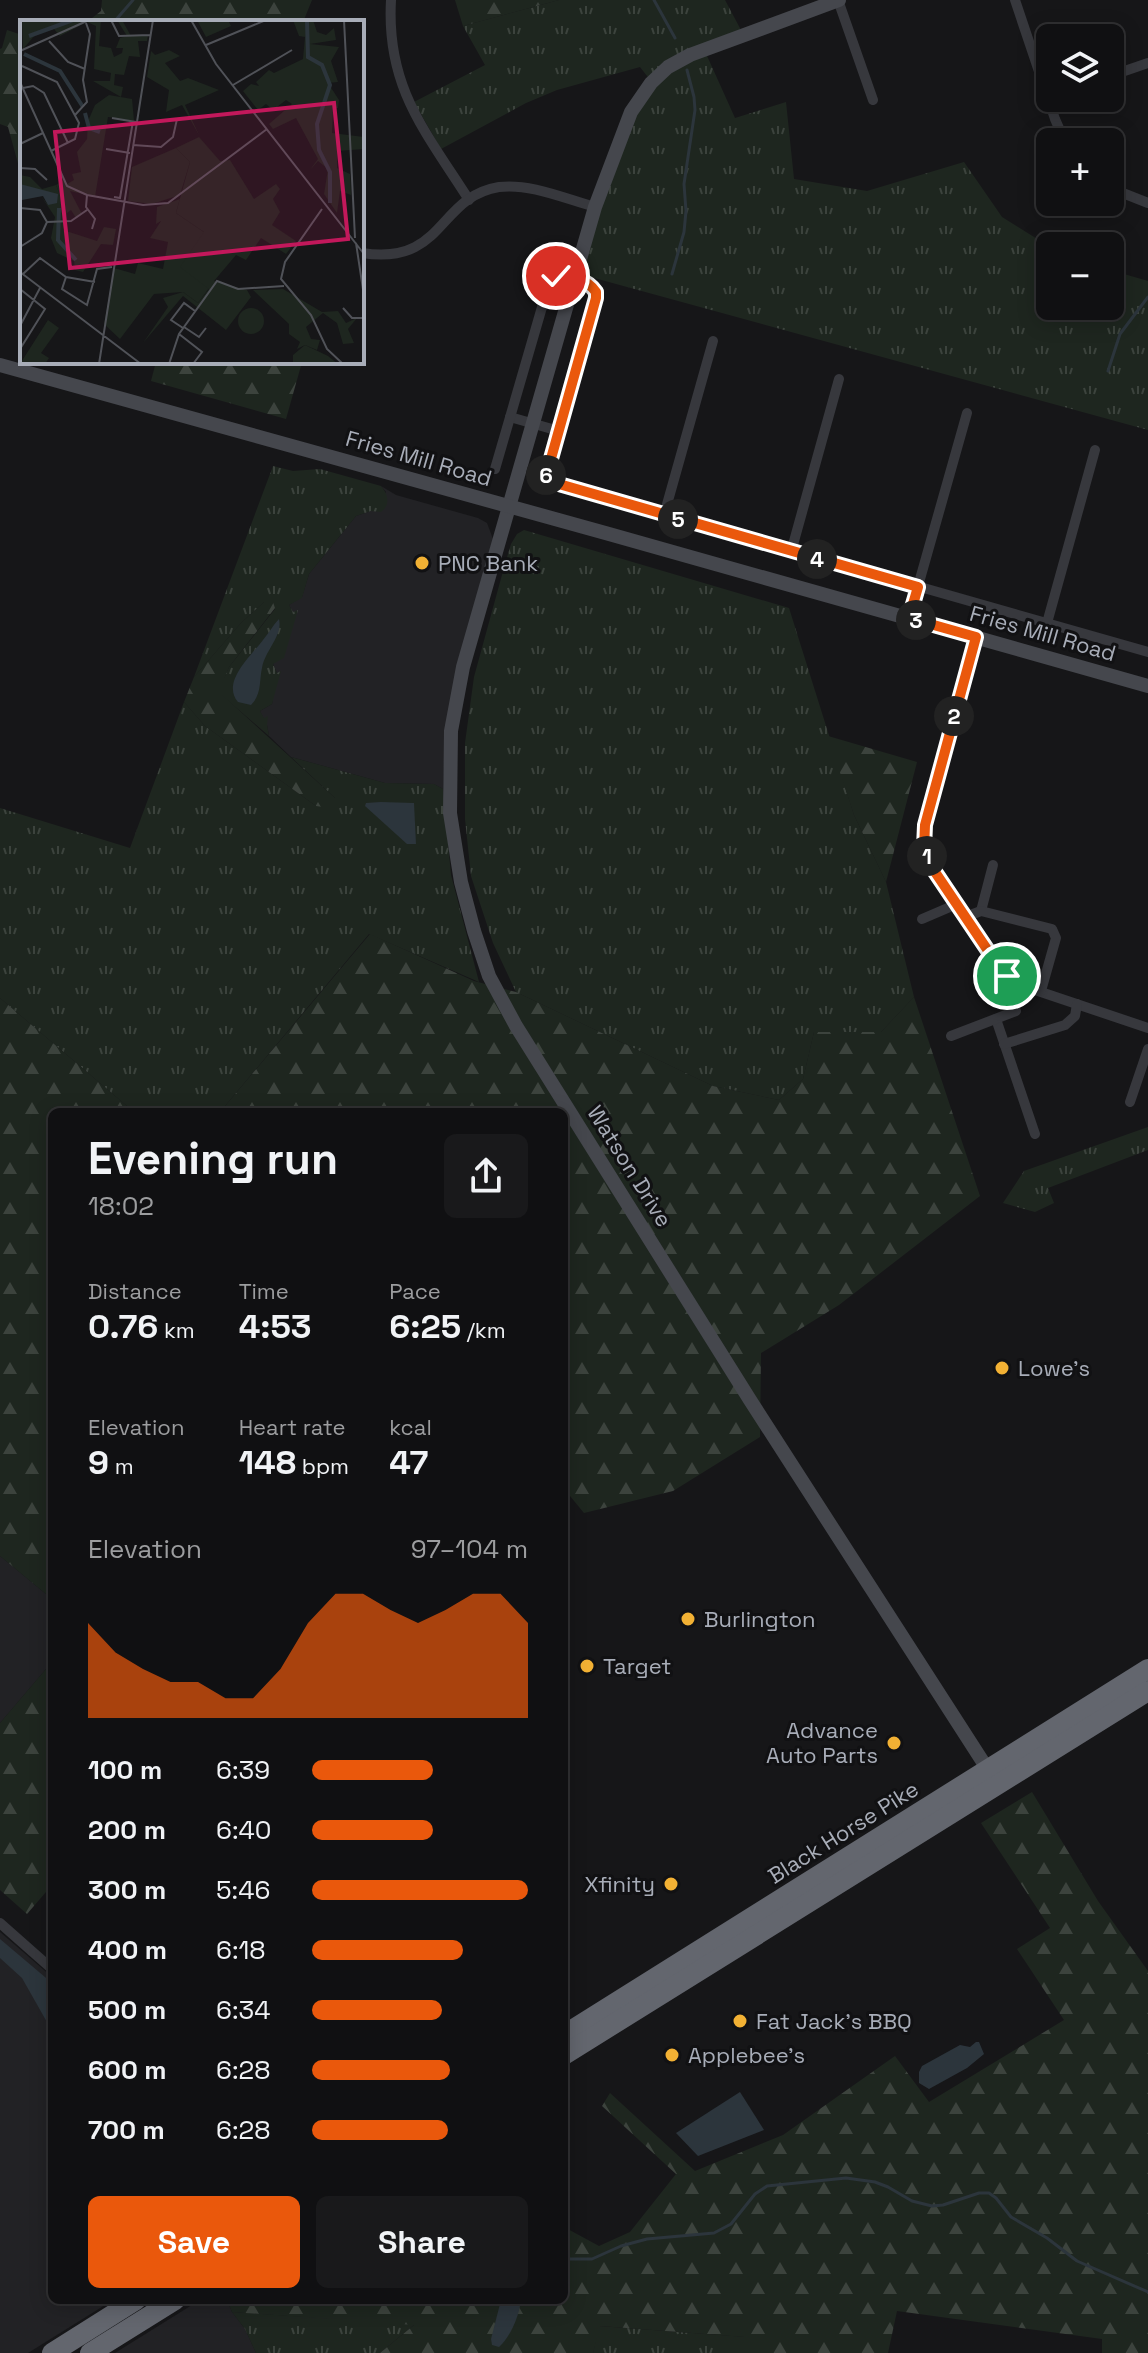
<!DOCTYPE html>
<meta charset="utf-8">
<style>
:root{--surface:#101012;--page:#19191b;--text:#f1f3f6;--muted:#9c9d9f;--line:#303032;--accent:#ea580c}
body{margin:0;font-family:"Space Grotesk",sans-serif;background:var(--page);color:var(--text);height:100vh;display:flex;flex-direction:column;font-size:30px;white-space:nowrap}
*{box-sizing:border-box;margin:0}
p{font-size:26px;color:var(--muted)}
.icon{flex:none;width:44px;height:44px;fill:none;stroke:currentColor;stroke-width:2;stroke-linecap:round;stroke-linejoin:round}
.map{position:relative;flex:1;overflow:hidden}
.drawer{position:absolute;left:48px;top:1108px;width:520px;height:1196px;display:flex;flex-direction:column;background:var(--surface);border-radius:12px;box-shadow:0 4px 20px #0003,0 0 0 2px var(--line)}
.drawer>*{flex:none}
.tools{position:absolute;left:1036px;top:24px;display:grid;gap:16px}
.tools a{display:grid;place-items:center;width:88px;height:88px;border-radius:12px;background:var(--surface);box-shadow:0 4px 20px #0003,0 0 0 2px var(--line);font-size:40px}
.pin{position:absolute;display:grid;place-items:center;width:68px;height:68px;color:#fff;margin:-34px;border:4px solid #fff;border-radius:50%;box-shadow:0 2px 8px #0007}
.km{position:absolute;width:40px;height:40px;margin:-20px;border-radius:50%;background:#222;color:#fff;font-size:22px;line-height:40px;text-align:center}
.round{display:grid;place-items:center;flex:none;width:84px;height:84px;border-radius:12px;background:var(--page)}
.overview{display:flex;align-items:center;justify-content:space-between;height:136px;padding:0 40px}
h1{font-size:44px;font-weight:600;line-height:60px}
.metrics{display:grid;grid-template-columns:repeat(3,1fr);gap:12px;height:136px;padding:8px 40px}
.metrics div{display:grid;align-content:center}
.metrics b{font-size:34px;font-weight:600}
.metrics small{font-size:22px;font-weight:400}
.metrics p{font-size:22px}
.chart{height:224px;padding:16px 40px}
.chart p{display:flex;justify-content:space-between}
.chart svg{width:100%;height:144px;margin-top:8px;fill:var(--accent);opacity:.7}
.button{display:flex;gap:16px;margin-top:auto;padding:16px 40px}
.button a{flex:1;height:92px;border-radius:12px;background:var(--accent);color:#fff;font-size:32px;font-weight:600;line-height:92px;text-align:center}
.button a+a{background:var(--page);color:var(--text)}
ul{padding:0 40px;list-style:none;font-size:26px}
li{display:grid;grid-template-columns:128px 96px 1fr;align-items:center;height:60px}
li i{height:20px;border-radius:10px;background:var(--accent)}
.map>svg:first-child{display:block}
.built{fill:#222225}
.grass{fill:url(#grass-tufts)}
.forest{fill:url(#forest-firs)}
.water{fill:#2c353c}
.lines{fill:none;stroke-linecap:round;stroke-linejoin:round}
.stream{stroke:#2c353c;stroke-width:3}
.street{stroke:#37383d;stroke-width:10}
.secondary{stroke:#45474d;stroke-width:14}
.highway{stroke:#63666e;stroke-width:20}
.route-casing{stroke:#fff;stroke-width:16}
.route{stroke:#ea580c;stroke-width:10}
.poi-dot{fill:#f2b134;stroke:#111113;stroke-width:3}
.labels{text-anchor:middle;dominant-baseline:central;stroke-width:6;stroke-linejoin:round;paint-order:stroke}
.street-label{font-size:22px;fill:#a8adb8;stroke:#111113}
.poi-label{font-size:22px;fill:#a8adb8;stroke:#111113;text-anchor:start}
.inset-river{fill:none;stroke:#2c353c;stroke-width:4}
.inset-road{fill:none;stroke:#505258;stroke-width:2}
.view{fill:#c2185b;fill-opacity:0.15;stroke:#c2185b;stroke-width:4}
.inset-edge{fill:none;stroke:#a8adb8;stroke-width:4}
</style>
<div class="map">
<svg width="1148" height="2353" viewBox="0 0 1148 2353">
<defs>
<pattern id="grass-tufts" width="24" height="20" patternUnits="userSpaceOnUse" patternTransform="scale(2)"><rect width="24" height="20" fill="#1e261f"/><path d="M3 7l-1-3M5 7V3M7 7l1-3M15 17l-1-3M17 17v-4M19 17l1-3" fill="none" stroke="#3c433d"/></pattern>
<pattern id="forest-firs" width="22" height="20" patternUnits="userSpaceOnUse" patternTransform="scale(2)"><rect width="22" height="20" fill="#1e261f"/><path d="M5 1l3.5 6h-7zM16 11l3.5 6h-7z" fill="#3c433d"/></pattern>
</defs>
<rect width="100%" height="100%" fill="#161618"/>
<!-- built -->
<g class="built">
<path d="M381,486L396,495L478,518L487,523L493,539L444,763L443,789L434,784L385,783L291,757L269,736L267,725L260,711L272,704L277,673L273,664L293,613L289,605L302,597L309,574L356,516L371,511L386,492Z"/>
<path d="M0,1556L52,1599V1662L0,1723Z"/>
<path d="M0,1932L52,1977V2300H113L28,2353H0Z"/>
<path d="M200,2300H227L232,2312L245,2329L256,2353H115Z"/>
</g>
<!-- grass -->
<g class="grass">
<path d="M559,0H725L742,32L703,47L735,118L786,102L794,179L867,191L964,162L1002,217L1050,247V306H1110V270L1148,281V430L576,273L619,132L651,81L640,67L557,90L526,103L441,149L414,102L485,65L463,26Z"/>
<path d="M273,466L293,471L320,469L381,486C388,494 391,505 381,512L371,511L356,516L309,574L302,598L289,605L293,612L298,610L284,658L273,664L277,673L281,671L272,704L260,711L264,718L268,716L267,725L269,736L218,692L229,667L275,609L273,602H264L241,623L194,677Z"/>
<path d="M524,530L789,608L854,815L886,882L914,997L881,1032H814L803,1079L779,1100L713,1086L516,992L493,943L471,876L465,819V743L474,677L505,564L511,544L517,534Z"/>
<path d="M184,702L205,726L316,806L335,798L291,757L385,783L434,784L443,789L451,875L479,982L369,934L220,1112H134L0,998V808L130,848Z"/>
<path d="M1148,1127V1150L1048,1188L1054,1203L1035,1212L1003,1203L1024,1171Z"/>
<path d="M232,2312L415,2324L380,2353H256L245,2329Z"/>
<path d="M599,2326L746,2337V2353H593Z"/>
</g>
<!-- forest -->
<g class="forest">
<path d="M102,0H312L303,22H87L101,11Z"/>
<path d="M455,0H559L463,26Z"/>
<path d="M7,30L22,35V168L19,167L8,127L0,124V49L2,48Z"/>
<path d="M156,362H302L286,419L151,381Z"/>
<path d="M264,602H273L275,608L229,667L219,692L335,798L337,805L330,808L316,806L205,726L184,702L194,677L241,623Z"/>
<path d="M828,736L917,762L886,882L854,815Z"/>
<path d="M370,934L474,981L516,992L713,1086L779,1100L803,1079L814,1032H881L914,997L980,1196L839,1305L761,1353L760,1437L673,1491L584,1513L570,1496L564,1499V1112H220Z"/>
<path d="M0,998L134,1112H52V1599L0,1556Z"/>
<path d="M52,1662V1885L27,1914L0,1890V1723Z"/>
<path d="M1032,1792L1098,1901L1148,1971V2353H1102V2339L897,2311L888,2353H746L745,2337L600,2326L593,2353H380L414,2325L232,2312L227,2300H564V2227L599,2246L630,2232L676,2174L602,2106L610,2093L695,2171L783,2135L895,2056L929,2102L1064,2020L1017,1949L1050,1928L981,1823Z"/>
</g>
<!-- water -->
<g class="water">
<path d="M279,619C283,636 265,650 262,668C259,681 262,694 251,705L238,702C221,682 251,656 263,640C269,633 273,625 279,619Z"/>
<path d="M381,802L414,803L416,844H407L365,806L366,803Z"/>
<path d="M0,1939L52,1983V2031L22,1978L0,1958Z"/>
<path d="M976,2042H979L984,2054L967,2068L929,2089L919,2083V2072L922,2066L960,2045L970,2047Z"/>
<path d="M740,2092L764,2130L698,2156L676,2133Z"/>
<path d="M501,2300H521C519,2316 511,2336 499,2347L492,2345L491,2339Z"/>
</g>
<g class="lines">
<!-- stream -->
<g class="stream">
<path d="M654,0L675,38"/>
<path d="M114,22L133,0"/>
<path d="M672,274L684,232L686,211L684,184L695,110L694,97L687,70"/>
<path d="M1108,371L1120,334L1148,297"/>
<path d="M564,2259H592L621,2246L647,2239L714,2233L731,2224L755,2194L767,2186L846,2178L875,2182L888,2187L912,2201L932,2206L943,2205L979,2193H989L996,2198L1011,2217L1047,2238L1077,2261L1148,2292"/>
</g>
<!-- street -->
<g class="street">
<path d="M391,0C386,87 425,131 469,200"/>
<path d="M838,0L873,100"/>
<path d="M1015,0L1055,119L1065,142"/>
<path d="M1110,76L1148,63"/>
<path d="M1110,188L1148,203"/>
<path d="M362,253C445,266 437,197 499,187C530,183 566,199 595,207"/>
<path d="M510,417L559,431"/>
<path d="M495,469L549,283L556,276C571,275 595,280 596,298L545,480L1148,652"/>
<path d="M664,515L713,341"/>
<path d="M791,552L839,379"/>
<path d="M909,618L967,413"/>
<path d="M1047,623L1095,450"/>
<path d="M976,637L925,825L924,848L931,866L1001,970L1026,987L1148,1028"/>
<path d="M981,911L993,865"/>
<path d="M965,917L981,911L1052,929L1056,938L1041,991"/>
<path d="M922,919L957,904"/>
<path d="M996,1019L1035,1134"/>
<path d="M951,1036L1016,1011"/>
<path d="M1004,1044L1065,1025L1075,1016L1077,1004"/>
<path d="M1130,1102L1148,1049"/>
<path d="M0,1923L52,1969"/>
</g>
<!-- secondary -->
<g class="secondary">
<path d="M839,0L690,55L668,67L651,83L631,112L595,207L463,667L451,731L450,813L461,882L474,931L489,976L516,1026L750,1400L992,1776"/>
<path d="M0,365L609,534L1148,686"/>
</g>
<!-- highway -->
<g class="highway">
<path d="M564,2035L1148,1669"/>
<path d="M564,2055L1148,1691"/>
<path d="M52,2353L136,2300"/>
<path d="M90,2353L175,2300"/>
</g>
</g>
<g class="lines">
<!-- route casing -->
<g class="route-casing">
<path id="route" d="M556,276C570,274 588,280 596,292V298L545,480L918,587L909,618L976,637L925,825L924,848L931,866L1001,970L1007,976"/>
</g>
<!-- route -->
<use href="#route" class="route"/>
</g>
<!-- markers -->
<g class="poi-dot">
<circle cx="422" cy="563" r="8"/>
<circle cx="1002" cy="1368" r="8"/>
<circle cx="688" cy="1619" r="8"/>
<circle cx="587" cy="1666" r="8"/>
<circle cx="894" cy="1743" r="8"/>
<circle cx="671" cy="1884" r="8"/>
<circle cx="740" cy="2021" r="8"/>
<circle cx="672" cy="2055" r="8"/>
</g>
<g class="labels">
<!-- street labels -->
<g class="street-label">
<text transform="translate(419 458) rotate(16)">Fries Mill Road</text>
<text transform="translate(1043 633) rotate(16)">Fries Mill Road</text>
<text transform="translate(630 1166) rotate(58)">Watson Drive</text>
<text transform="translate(843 1832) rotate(-32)">Black Horse Pike</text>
</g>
<!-- poi labels -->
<g class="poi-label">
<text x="438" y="563">PNC Bank</text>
<text x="1018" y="1368">Lowe's</text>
<text x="704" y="1619">Burlington</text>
<text x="603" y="1666">Target</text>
<text x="878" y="1730" text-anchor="end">Advance<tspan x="878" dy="25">Auto Parts</tspan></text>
<text x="655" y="1884" text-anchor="end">Xfinity</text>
<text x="756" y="2021">Fat Jack's BBQ</text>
<text x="688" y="2055">Applebee's</text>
</g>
</g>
<!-- overview -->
<g transform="translate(20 20)">
<rect width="344" height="344" fill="#161618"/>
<path d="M149,30L160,36L145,43L160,61L168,58L199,70L165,85L179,115L162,85L146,92L149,70L127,57L131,31L135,35ZM89,75L112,79L114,101L88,97L75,177L50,171L62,194L56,198L51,190L47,193L36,165L44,160L47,164L54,160L52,154L61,152L57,132L67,119L68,101L75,85ZM156,128L170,142L160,175L132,184L108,181L112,147ZM160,179L156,193L184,212L189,268L178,283L163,272L134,274L100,319L84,304L94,248L115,254L118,243L143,249L148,222L130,218L141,201L136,204L137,187ZM28,300L39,308L21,333L29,338L25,344H0ZM285,325L308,336L318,344H273V335Z" fill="#1e261f"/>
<path d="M2,0H81L79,26L91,28L94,37L102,33L103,28H96L100,18L107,16L97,0H102L111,16L128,15L127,21H118L120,37L109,36L104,55L95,54L94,65L103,67L101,77L73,61H90L91,53L74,49L76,6L67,2L40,16L34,9L16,14L3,29ZM177,0H208L211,6L186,17ZM273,0H293L297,12L306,15L314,8L316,20L290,24L319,27L311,41L318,62L308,63L319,80L318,88L313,89L312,113L344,117V129L317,131V148L330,154L331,175L320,171L317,193L304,174L308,149L298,141L290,150L298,139L276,98L253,109L249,104L272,84L266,80L253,90L246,84L238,90L223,71L231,64L239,66L236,62L249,50L254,53L283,39L285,17L279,16ZM179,117L200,141L210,140L234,179L256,164L260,169L253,179L260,192L252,205L276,221L266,234L241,218L226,240L216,235L194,261L227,270L231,277L206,310L163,276L123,323L148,287L143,278L163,272L178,283L189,269L160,247L184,212L156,193L170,142L156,128ZM0,155L10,157L22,169L36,165L47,193L43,210L77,221L84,207L96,209L93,225L81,224L63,252L55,250L54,241L37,233L31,218L35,197L21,176L28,185L31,179L0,165ZM263,269L302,292L318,291L326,303L337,298L328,309L334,323L323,324L317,303L303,293L286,307L291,319L300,320L297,330L285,325L277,329L280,322L269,314V304L233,270Z" fill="#1e261f"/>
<path d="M218 301a13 13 0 1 1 26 0a13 13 0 1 1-26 0Z" fill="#1e261f"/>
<path d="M0,164L38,174L37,183L42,182L28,185L23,176L2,180Z" fill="#2c353c"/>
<path class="inset-river" d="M287,0L288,37L302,45L310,65L297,104L299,130L310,152V183M9,16L53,0M4,34L40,51L63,87M65,93L69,108L80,112M39,188L38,220L56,240"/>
<path class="inset-road" d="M91,0L99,16L130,15M171,0L196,44L344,234M324,0L335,218M29,21L48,42L65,49M186,25L246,0M0,31L69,0M2,46L37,62L59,103L55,119L31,131M0,62L47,166L67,175L123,185L148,183L247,109M213,65L272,30M3,68L13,66L24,73L48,123M55,95L67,82L63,60L70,14L66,3M92,98L116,102M0,124L23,113M113,125L141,127L153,117L157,99M86,129L110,133M0,148L15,149L27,160M67,175L66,187L75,199L72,209M94,177L100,178L113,101M0,188L20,190L27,202L22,213L0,227M302,189L265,242L261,259L291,295L307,329L323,344M27,202L51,201L67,190M336,223L344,276M0,252L121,344M3,254L20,238L46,257L75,262M46,257L42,269L67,285L77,249L92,247M0,269L25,289L0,329M323,288L332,298H344M1,304L20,268M164,307L179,317L186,308M163,308L151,300L164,283L175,291M159,314L182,332L173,344M79,344L133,0M149,344L159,314L197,261L218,269L264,266"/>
<path class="view" d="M314,83L328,219L50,248L35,112Z"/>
<rect width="344" height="344" class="inset-edge"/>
</g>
</svg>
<div class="tools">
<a><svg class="icon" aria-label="layers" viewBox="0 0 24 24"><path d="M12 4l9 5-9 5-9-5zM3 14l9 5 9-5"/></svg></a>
<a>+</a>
<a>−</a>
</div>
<div class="pin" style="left:1007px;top:976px;background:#1e9e55"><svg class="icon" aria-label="arrive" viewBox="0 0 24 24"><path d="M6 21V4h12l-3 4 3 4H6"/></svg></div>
<div class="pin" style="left:556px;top:276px;background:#d93025"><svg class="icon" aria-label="check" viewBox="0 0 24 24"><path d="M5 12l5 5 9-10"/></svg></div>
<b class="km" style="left:927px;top:856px">1</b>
<b class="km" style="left:954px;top:716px">2</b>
<b class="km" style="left:916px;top:620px">3</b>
<b class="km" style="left:817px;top:559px">4</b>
<b class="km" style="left:678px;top:519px">5</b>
<b class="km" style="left:546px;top:475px">6</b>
<section class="drawer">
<div class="overview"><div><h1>Evening run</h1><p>18:02</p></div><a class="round"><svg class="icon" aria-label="share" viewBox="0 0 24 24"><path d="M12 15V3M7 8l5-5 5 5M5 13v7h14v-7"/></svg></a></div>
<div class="metrics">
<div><p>Distance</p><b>0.76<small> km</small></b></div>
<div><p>Time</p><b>4:53</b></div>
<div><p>Pace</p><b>6:25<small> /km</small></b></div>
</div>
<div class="metrics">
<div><p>Elevation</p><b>9<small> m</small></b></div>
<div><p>Heart rate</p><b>148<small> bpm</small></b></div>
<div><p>kcal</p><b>47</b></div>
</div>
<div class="chart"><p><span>Elevation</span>97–104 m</p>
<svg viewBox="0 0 160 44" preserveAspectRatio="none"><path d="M0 44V15L10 24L20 29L30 33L40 33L50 38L60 38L70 29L80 15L90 6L100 6L110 11L120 15L130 11L140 6L150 6L160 15V44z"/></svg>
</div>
<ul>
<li><b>100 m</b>6:39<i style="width:56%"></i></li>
<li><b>200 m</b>6:40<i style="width:56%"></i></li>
<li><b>300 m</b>5:46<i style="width:100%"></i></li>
<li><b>400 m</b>6:18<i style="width:70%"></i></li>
<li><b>500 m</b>6:34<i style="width:60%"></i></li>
<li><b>600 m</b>6:28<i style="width:64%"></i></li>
<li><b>700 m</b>6:28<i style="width:63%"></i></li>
</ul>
<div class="button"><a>Save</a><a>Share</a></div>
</section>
</div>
